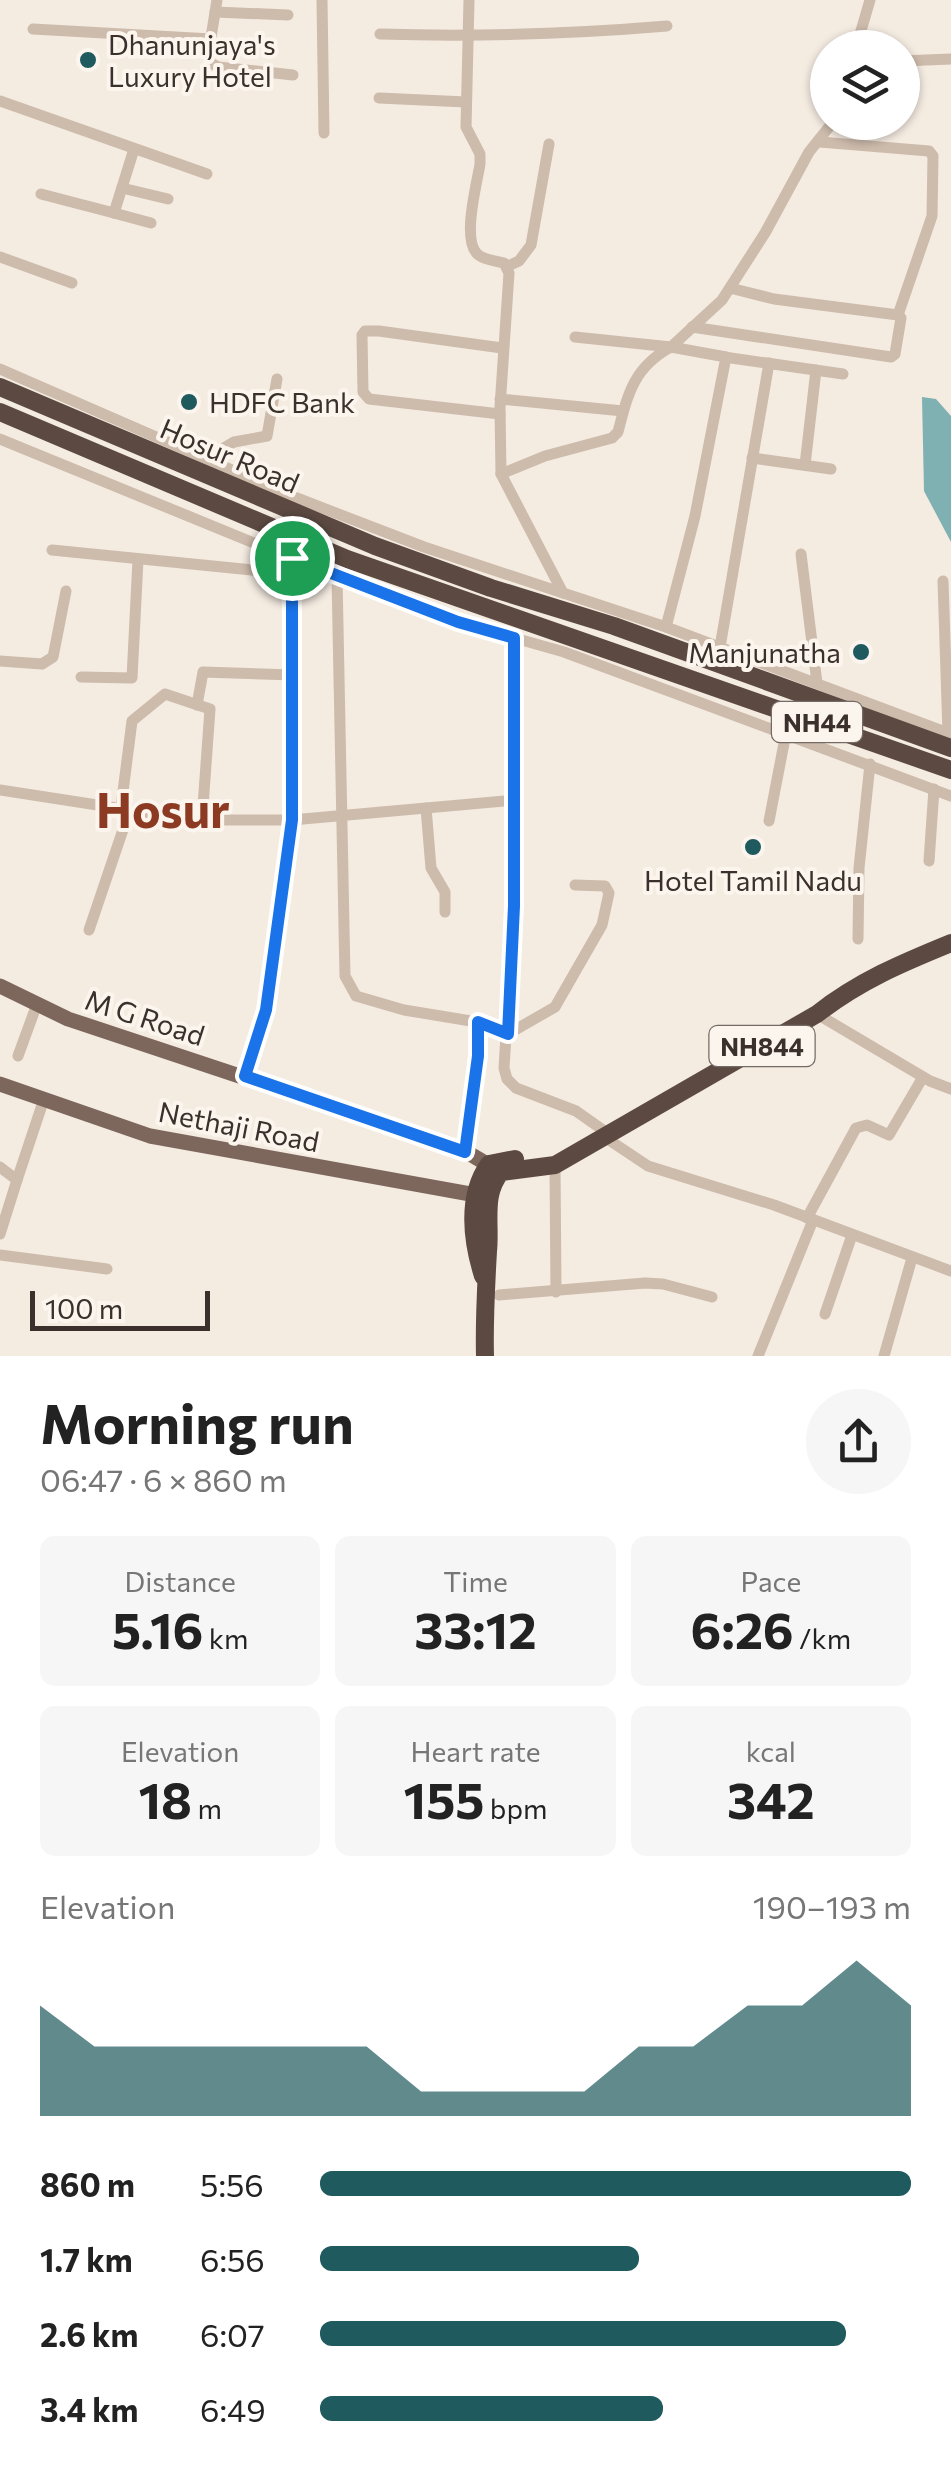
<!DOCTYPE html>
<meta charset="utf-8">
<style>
:root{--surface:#fff;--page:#f6f6f6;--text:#222;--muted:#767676;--accent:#1f5a5e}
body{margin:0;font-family:Commissioner,sans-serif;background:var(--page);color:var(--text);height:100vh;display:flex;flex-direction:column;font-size:38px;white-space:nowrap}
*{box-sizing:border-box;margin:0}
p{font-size:32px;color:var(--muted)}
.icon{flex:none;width:55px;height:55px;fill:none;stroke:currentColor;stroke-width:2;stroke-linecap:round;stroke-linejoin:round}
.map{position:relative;height:1356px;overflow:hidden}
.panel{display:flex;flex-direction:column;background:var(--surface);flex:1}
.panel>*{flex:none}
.controls{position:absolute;left:810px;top:30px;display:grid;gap:20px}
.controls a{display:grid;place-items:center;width:110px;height:110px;border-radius:50%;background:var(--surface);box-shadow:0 2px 8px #0004;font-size:50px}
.scale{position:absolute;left:30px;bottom:25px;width:180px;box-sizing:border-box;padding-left:10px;border:5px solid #3b302b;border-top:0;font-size:28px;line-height:35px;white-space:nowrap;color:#3b302b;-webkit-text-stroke:8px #fbf5ee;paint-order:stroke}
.pin{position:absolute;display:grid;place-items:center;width:85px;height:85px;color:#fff;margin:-42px;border:5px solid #fff;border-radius:50%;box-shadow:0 2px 10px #0007}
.round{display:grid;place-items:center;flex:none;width:105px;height:105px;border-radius:52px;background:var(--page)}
.headline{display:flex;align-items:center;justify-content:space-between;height:170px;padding:0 40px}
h1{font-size:55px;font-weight:700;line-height:75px}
.figures{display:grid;grid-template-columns:repeat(3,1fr);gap:15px;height:170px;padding:10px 40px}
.figures div{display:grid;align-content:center;border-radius:15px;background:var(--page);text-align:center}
.figures b{font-size:50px;font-weight:700}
.figures small{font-size:28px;font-weight:400}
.figures p{font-size:28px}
.chart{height:280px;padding:20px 40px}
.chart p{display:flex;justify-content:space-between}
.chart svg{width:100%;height:180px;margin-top:10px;fill:var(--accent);opacity:.7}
ul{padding:0 40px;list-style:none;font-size:32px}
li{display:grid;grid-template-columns:160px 120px 1fr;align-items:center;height:75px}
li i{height:25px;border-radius:12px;background:var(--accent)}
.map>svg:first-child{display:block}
.water{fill:#7fb0b2}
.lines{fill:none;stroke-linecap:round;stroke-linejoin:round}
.minor{stroke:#cdbbac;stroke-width:11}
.major{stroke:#7d675c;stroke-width:15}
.highway{stroke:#5c4a42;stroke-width:18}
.route-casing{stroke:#fff;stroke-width:20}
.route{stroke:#1a73e8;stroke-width:12}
.poi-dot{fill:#1f5a5e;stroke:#fbf5ee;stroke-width:4}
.labels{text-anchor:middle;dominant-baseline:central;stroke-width:8;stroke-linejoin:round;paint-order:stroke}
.shield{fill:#fbf5ee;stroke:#756b66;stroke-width:2.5}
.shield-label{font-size:25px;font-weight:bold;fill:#3b302b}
.poi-label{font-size:28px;fill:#3b302b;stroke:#fbf5ee;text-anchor:start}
.street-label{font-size:28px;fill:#3b302b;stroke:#fbf5ee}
.town-label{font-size:48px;font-weight:bold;fill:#8c3b22;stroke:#fbf5ee}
</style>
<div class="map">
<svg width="951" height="1356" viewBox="0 0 951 1356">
<rect width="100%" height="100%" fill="#f4ebe1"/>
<!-- water -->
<path class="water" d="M922,397L936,399L951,416V542L924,491Z"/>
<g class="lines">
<!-- minor -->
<g class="minor">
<path d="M217,0L208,56L211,63L218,67L293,75"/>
<path d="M322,0L324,133"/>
<path d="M469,0L466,127L480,154V164C477,184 460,245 480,256C486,260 497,261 504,263L509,273L500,407L501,474L563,593"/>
<path d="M215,12L288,15"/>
<path d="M33,29L211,39"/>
<path d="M380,34C476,37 571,34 667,26"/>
<path d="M856,48L870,0"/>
<path d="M902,61L951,59"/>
<path d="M379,98L466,102"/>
<path d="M0,101L207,174"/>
<path d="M820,142L929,151L933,156L932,216L898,315"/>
<path d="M122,188L168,199"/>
<path d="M41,194L114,213L134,149"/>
<path d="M114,213L151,223"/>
<path d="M0,257L72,283"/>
<path d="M508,266L519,261L531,245L549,144"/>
<path d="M692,327L891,357L895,354L901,318L898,315L774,299L730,288"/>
<path d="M575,337L671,347"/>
<path d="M724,357L843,374"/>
<path d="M0,369L289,495L424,547L666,627L951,734"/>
<path d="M500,399L623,411"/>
<path d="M500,414L369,399L363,392L362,335L365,331H379L502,348"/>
<path d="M0,439L337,577L458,622L564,652L951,796"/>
<path d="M207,458L234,442L267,436L277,379"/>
<path d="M752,458L831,469"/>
<path d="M805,465L816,370"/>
<path d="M501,474L545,456L612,438L618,432C628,393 634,367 671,347"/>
<path d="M52,550L292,574"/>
<path d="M801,554L817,683"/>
<path d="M337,577L345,976L356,996L404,1010L477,1022V1056L465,1151"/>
<path d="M943,581L948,733"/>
<path d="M666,627L695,516L726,357L671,347L722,300L765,233L809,152L833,122"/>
<path d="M514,638V906L504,1068L507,1079L516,1088L576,1111L610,1135"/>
<path d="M720,647L769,363"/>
<path d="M0,661L42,664L53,657L66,591"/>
<path d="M81,677L132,678L138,560"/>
<path d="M197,705L203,672L294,675"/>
<path d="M0,790L194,820H292L515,800"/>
<path d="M121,807L132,721L165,694L210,709L202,820"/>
<path d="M426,808L431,868L445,892V912"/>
<path d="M769,821L786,733"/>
<path d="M929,861L934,789"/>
<path d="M89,930L130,809"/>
<path d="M858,939L859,868L870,764"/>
<path d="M817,1014L930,1081L951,1089"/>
<path d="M477,1022L508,1034L555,1007L602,925L609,893L605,886L575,885"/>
<path d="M18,1056L37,1004"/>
<path d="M245,1076L266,1009L292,820V558"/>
<path d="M606,1138L648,1166L774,1205L951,1271"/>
<path d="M555,1165L556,1292"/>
<path d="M0,1167L17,1180L0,1234"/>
<path d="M17,1180L44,1099"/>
<path d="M807,1218L856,1128L867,1125L889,1135L923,1077"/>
<path d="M0,1255L107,1269"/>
<path d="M499,1295L645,1283L663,1284L712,1297"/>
<path d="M825,1314L852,1235"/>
<path d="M758,1356L813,1220"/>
<path d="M884,1356L912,1258"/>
</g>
<!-- major -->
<g class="major">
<path d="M0,986L68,1019L465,1151L497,1170"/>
<path d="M0,1084L150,1136L487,1197"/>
</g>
<!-- highway -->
<g class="highway">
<path d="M0,387L375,546L491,588L614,626L951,748"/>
<path d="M0,412L347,559L951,770"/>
<path d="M483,1276C472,1241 466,1196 489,1164L515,1159"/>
<path d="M485,1356C484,1320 486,1286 488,1251C491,1224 482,1194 501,1172L555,1165L817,1014C859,981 902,963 951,943"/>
</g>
</g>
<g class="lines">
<!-- route casing -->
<g class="route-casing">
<path id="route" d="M292,558L458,622L514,638V906L508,1034L478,1022V1056L465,1152L245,1076L266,1010L292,820Z"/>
</g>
<!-- route -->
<use href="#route" class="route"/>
</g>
<!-- markers -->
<g class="poi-dot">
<circle cx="88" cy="60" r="10"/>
<circle cx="189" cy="402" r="10"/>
<circle cx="861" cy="652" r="10"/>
<circle cx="753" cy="847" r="10"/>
</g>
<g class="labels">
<!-- shield labels -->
<g class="shield">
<rect x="772" y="702" width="90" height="40" rx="8"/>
<rect x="709.5" y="1026" width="105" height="40" rx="8"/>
</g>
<g class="shield-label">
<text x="817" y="722">NH44</text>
<text x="762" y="1046">NH844</text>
</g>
<!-- poi labels -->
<g class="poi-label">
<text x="108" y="44">Dhanunjaya's<tspan x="108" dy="32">Luxury Hotel</tspan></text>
<text x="209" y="402">HDFC Bank</text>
<text x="841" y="652" text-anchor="end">Manjunatha</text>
<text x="753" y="880" text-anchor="middle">Hotel Tamil Nadu</text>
</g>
<!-- street labels -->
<g class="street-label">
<text transform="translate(230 455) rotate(23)">Hosur Road</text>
<text transform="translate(145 1017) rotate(18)">M G Road</text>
<text transform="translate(239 1126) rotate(11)">Nethaji Road</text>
</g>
<!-- town labels -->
<g class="town-label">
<text x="163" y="808">Hosur</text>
</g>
</g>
</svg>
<div class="controls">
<a><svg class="icon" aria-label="layers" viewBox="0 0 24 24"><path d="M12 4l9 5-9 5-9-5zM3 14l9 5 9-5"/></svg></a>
</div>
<div class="scale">100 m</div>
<div class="pin" style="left:292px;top:558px;background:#1e9e55"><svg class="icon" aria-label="arrive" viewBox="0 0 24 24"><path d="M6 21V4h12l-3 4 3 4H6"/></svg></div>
</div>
<section class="panel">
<div class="headline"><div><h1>Morning run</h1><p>06:47 · 6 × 860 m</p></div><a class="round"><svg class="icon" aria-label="share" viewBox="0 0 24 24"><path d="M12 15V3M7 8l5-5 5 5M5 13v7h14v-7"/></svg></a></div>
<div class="figures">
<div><p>Distance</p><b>5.16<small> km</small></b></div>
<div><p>Time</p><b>33:12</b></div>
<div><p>Pace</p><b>6:26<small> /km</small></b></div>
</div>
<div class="figures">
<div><p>Elevation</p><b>18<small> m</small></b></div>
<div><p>Heart rate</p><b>155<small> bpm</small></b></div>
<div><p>kcal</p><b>342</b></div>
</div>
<div class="chart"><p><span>Elevation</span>190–193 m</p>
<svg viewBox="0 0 160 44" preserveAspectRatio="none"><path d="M0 44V17L10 27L20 27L30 27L40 27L50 27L60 27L70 38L80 38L90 38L100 38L110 27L120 27L130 17L140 17L150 6L160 17V44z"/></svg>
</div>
<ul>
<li><b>860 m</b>5:56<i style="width:100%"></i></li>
<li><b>1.7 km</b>6:56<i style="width:54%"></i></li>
<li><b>2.6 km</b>6:07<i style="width:89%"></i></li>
<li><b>3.4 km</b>6:49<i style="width:58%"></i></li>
</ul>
</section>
